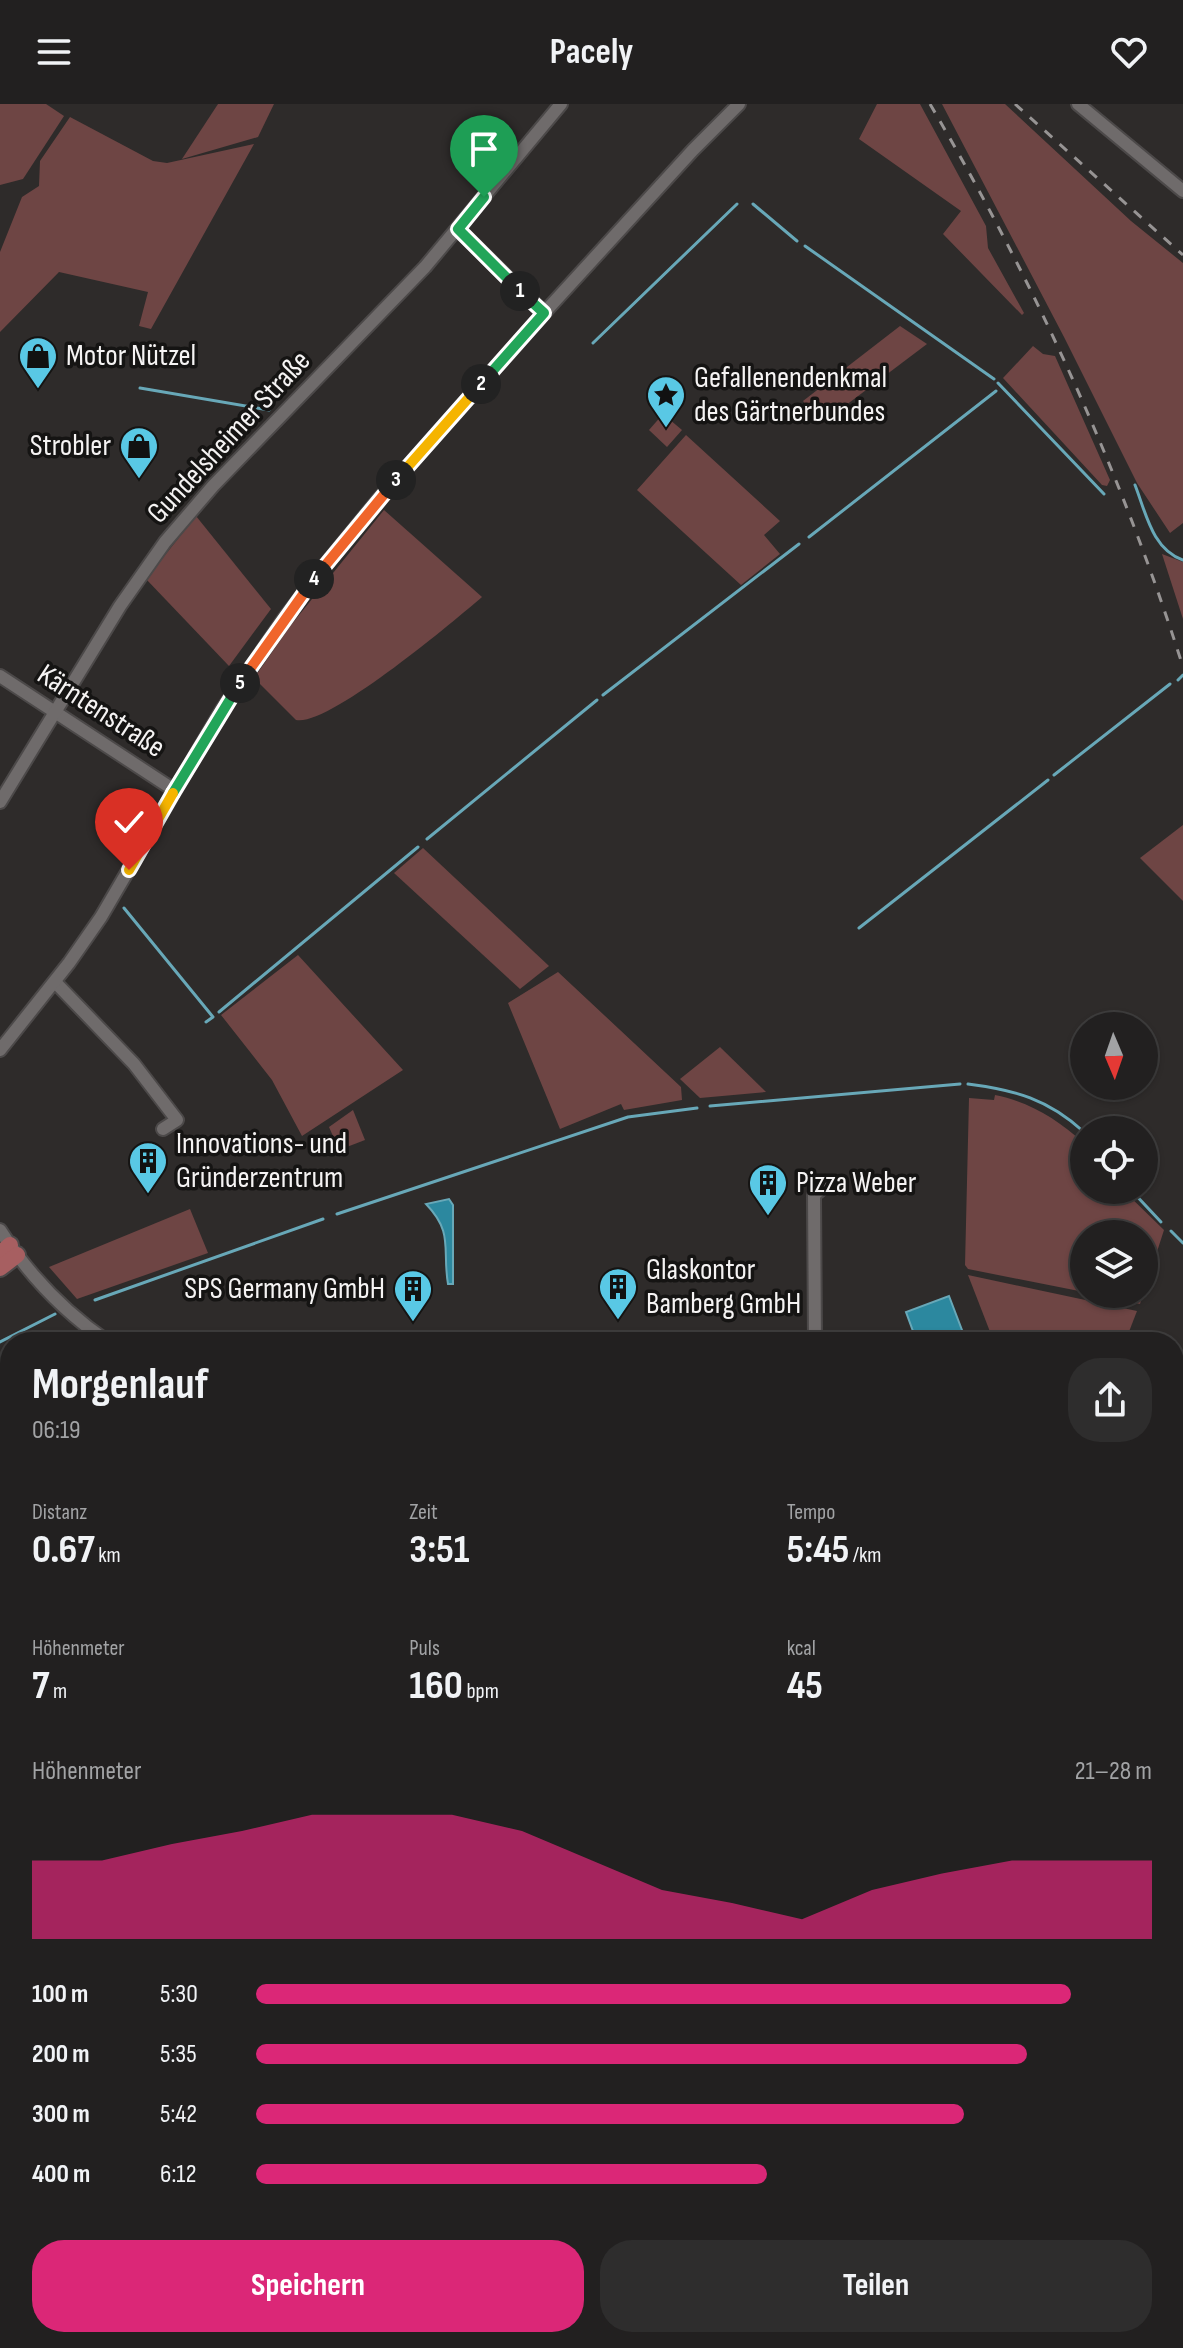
<!DOCTYPE html>
<html lang="de">
<meta charset="utf-8">
<style>
:root{--surface:#222020;--page:#2e2d2d;--text:#f1f3f6;--muted:#a2a3a5;--line:#3f3e3e;--accent:#db2777}
body{margin:0;font-family:"Sofia Sans Condensed",sans-serif;background:var(--page);color:var(--text);height:100vh;display:flex;flex-direction:column;font-size:30px;white-space:nowrap}
*{box-sizing:border-box;margin:0}
p{font-size:26px;color:var(--muted)}
.icon{flex:none;width:44px;height:44px;fill:none;stroke:currentColor;stroke-width:2;stroke-linecap:round;stroke-linejoin:round}
.map{position:relative;flex:1;overflow:hidden}
.panel{position:absolute;left:0px;top:1228px;width:1184px;height:1016px;display:flex;flex-direction:column;background:var(--surface);border-radius:32px 32px 0 0;box-shadow:0 2px 6px #0004,0 0 0 2px var(--line)}
.panel>*{flex:none}
.needle{width:52px;rotate:178deg}
.buttons{position:absolute;left:1070px;top:908px;display:grid;gap:16px}
.buttons a{display:grid;place-items:center;width:88px;height:88px;border-radius:50%;background:var(--surface);box-shadow:0 2px 6px #0004,0 0 0 2px var(--line);font-size:40px}
.pin{position:absolute;display:grid;place-items:center;width:68px;height:68px;color:#fff;margin:-82px -34px;border-radius:50% 50% 50% 0;rotate:-45deg;box-shadow:0 0 8px #0007}
.pin .icon{rotate:45deg}
.km{position:absolute;width:40px;height:40px;margin:-20px;border-radius:50%;background:#222;color:#fff;font-size:22px;line-height:40px;text-align:center}
.round{display:grid;place-items:center;flex:none;width:84px;height:84px;border-radius:32px;background:var(--page)}
.overview{display:flex;align-items:center;justify-content:space-between;height:136px;padding:0 32px}
h1{font-size:44px;font-weight:700;line-height:60px}
.metrics{display:grid;grid-template-columns:repeat(3,1fr);gap:12px;height:136px;padding:8px 32px}
.metrics div{display:grid;align-content:center}
.metrics b{font-size:40px;font-weight:700}
.metrics small{font-size:22px;font-weight:400}
.metrics p{font-size:22px}
.chart{height:224px;padding:16px 32px}
.chart p{display:flex;justify-content:space-between}
.chart svg{width:100%;height:144px;margin-top:8px;fill:var(--accent);opacity:.7}
.cta{display:flex;gap:16px;margin-top:auto;padding:16px 32px}
.cta a{flex:1;height:92px;border-radius:32px;background:var(--accent);color:#fff;font-size:32px;font-weight:700;line-height:92px;text-align:center}
.cta a+a{background:var(--page);color:var(--text)}
ul{padding:0 32px;list-style:none;font-size:26px}
li{display:grid;grid-template-columns:128px 96px 1fr;align-items:center;height:60px}
li i{height:20px;border-radius:10px;background:var(--accent)}
header{display:flex;justify-content:space-between;align-items:center;height:104px;padding:0 32px;background:var(--surface);font-size:36px;font-weight:700}
.map>svg:first-child{display:block}
.green{fill:#6e4544}
.forest{fill:#844242}
.water{fill:#2c889f;stroke:#68a8b8;stroke-width:2}
.lines{fill:none;stroke-linecap:round;stroke-linejoin:round}
.stream{stroke:#68a8b8;stroke-width:3}
.minor-casing{stroke:#4c4949;stroke-width:16}
.major-casing{stroke:#4c4949;stroke-width:20}
.highway-casing{stroke:#4c4949;stroke-width:22}
.minor{stroke:#6f6b6b;stroke-width:12}
.major{stroke:#a75f61;stroke-width:16}
.highway{stroke:#cc575a;stroke-width:18}
.rail{stroke:#979494;stroke-width:3;stroke-dasharray:10 10;stroke-linecap:butt}
.split-1-casing{stroke:#fff;stroke-width:16}
.split-2-casing{stroke:#fff;stroke-width:16}
.split-3-casing{stroke:#fff;stroke-width:16}
.split-4-casing{stroke:#fff;stroke-width:16}
.split-5-casing{stroke:#fff;stroke-width:16}
.split-6-casing{stroke:#fff;stroke-width:16}
.split-7-casing{stroke:#fff;stroke-width:16}
.split-1{stroke:#22a559;stroke-width:10}
.split-2{stroke:#22a559;stroke-width:10}
.split-3{stroke:#f5b400;stroke-width:10}
.split-4{stroke:#f0652b;stroke-width:10}
.split-5{stroke:#f0652b;stroke-width:10}
.split-6{stroke:#22a559;stroke-width:10}
.split-7{stroke:#f5b400;stroke-width:10}
.labels{text-anchor:middle;dominant-baseline:central;stroke-width:7;stroke-linejoin:round;paint-order:stroke}
.poi-label{font-size:30px;fill:#f5f3f3;stroke:#151413;text-anchor:start}
.street-label{font-size:30px;fill:#f5f3f3;stroke:#151413}
</style>
<header><svg class="icon" aria-label="menu" viewBox="0 0 24 24"><path d="M4 6h16M4 12h16M4 18h16"/></svg>Pacely<svg class="icon" aria-label="heart" viewBox="0 0 24 24"><path d="M12 20l-8-8c-3-5 5-10 8-4 3-6 11-1 8 4z"/></svg></header>
<div class="map">
<svg width="1183" height="2244" viewBox="0 0 1183 2244">
<rect width="100%" height="100%" fill="#2e2b2a"/>
<!-- green -->
<g class="green">
<path d="M0,0H46L64,12L23,75L0,81Z"/>
<path d="M218,0H274L258,33L182,55Z"/>
<path d="M877,0H920L986,122L988,144L1024,209L1022,211L943,130L961,107L859,35Z"/>
<path d="M942,0H1005L1131,117L1183,159V419L1170,429L1137,379L1064,233Z"/>
<path d="M70,13L153,57L167,59L254,40L151,225L139,222L148,188L59,168L0,228V148L22,93L39,82L40,57Z"/>
<path d="M900,222L927,240L821,320L803,297Z"/>
<path d="M1033,242L1043,250L1055,252L1110,376L1107,382L1102,381L1003,274Z"/>
<path d="M663,310L682,326L667,343L649,326Z"/>
<path d="M686,331L780,417L764,431L780,450L741,481L637,386Z"/>
<path d="M384,406L482,493C454,517 328,623 296,616L254,574L291,521Z"/>
<path d="M196,412L271,505L229,562L146,475Z"/>
<path d="M1162,450L1183,458V515Z"/>
<path d="M1183,721V797L1140,754Z"/>
<path d="M423,744L549,862L520,885L394,769Z"/>
<path d="M298,851L403,966L302,1032L272,976L221,911Z"/>
<path d="M558,868L681,983L682,996L624,1006L621,1000L560,1025L508,899Z"/>
<path d="M720,943L766,988L700,994L680,975Z"/>
<path d="M995,991C1030,998 1057,1015 1084,1039V1086H1123L1164,1126L1144,1188V1130H1084V1188L968,1165L965,1161L969,994L994,996Z"/>
<path d="M353,1006L365,1036L339,1046L329,1023Z"/>
<path d="M190,1105L208,1149L77,1195L49,1163Z"/>
<path d="M968,1171L1137,1207L1125,1238H994Z"/>
<path d="M1091,1190H1143L1140,1200Z"/>
<path d="M0,2017L10,2028V2234L0,2244Z"/>
</g>
<!-- forest -->
<path class="forest" d="M0,2100L10,2112V2234H92L94,2244H0Z"/>
<!-- water -->
<g class="water">
<path d="M449,1095L453,1101V1180H448C442,1145 454,1129 426,1100Z"/>
<path d="M949,1192L965,1234L955,1238H917L906,1208Z"/>
</g>
<g class="lines">
<!-- stream -->
<g class="stream">
<path d="M753,100L797,137"/>
<path d="M805,142L994,275"/>
<path d="M593,239L737,100"/>
<path d="M998,279L1104,390"/>
<path d="M140,284L269,306"/>
<path d="M1135,381C1146,409 1152,445 1183,456"/>
<path d="M809,433L996,287"/>
<path d="M1178,576L1183,571"/>
<path d="M603,591L799,440"/>
<path d="M1054,671L1170,580"/>
<path d="M427,735L597,596"/>
<path d="M124,804L213,913L206,918"/>
<path d="M859,824L1048,676"/>
<path d="M219,908L418,743"/>
<path d="M968,980C1015,986 1048,995 1084,1028"/>
<path d="M710,1002L960,980"/>
<path d="M1131,1086L1161,1118"/>
<path d="M337,1110L628,1013L697,1004"/>
<path d="M1171,1127L1183,1139"/>
<path d="M95,1196L323,1115"/>
<path d="M0,1238L55,1210"/>
</g>
<!-- minor casing -->
<g class="minor-casing">
<g id="minor">
<path d="M1078,0L1183,87"/>
<path d="M458,125L544,209"/>
<path d="M0,572L174,686"/>
<path d="M0,698L120,502L165,438L213,382L425,163L561,0"/>
<path d="M55,878L134,960L177,1016L163,1025"/>
<path d="M0,946L69,859L101,813L222,606L284,515L331,454L379,395L544,209L693,46L739,0"/>
<path d="M0,1126C28,1170 64,1208 108,1238"/>
<path d="M815,1238L814,1091L826,1081"/>
<path d="M1174,1334H1183"/>
<path d="M1174,1373L1183,1376"/>
<path d="M1174,1630L1183,1658"/>
<path d="M825,2234V2244"/>
</g>
</g>
<!-- major casing -->
<g class="major-casing">
<g id="major">
<path d="M0,1150L10,1141"/>
<path d="M0,1164L17,1151"/>
<path d="M0,1397L10,1434"/>
<path d="M0,1437L10,1483"/>
<path d="M116,2234L117,2244"/>
</g>
</g>
<!-- highway casing -->
<g class="highway-casing">
<g id="highway">
<path d="M1174,1688L1183,1687"/>
<path d="M1174,1710H1183"/>
<path d="M0,1848L10,1845"/>
<path d="M0,1875L10,1868"/>
<path d="M0,1985L10,2003"/>
</g>
</g>
<!-- minor -->
<use href="#minor" class="minor"/>
<!-- major -->
<use href="#major" class="major"/>
<!-- highway -->
<use href="#highway" class="highway"/>
<!-- rail -->
<g class="rail">
<path d="M930,0C1034,177 1121,367 1183,563"/>
<path d="M1015,0L1183,151"/>
</g>
</g>
<g class="lines">
<!-- split-1 casing -->
<g class="split-1-casing">
<path id="split-1" d="M484,93L458,125L520,187"/>
</g>
<!-- split-2 casing -->
<g class="split-2-casing">
<path id="split-2" d="M481,280L544,209L520,187"/>
</g>
<!-- split-3 casing -->
<g class="split-3-casing">
<path id="split-3" d="M396,376L481,280"/>
</g>
<!-- split-4 casing -->
<g class="split-4-casing">
<path id="split-4" d="M314,475L396,376"/>
</g>
<!-- split-5 casing -->
<g class="split-5-casing">
<path id="split-5" d="M240,579L314,475"/>
</g>
<!-- split-6 casing -->
<g class="split-6-casing">
<path id="split-6" d="M173,689L240,579"/>
</g>
<!-- split-7 casing -->
<g class="split-7-casing">
<path id="split-7" d="M129,766L173,689"/>
</g>
<!-- split-1 -->
<use href="#split-1" class="split-1"/>
<!-- split-2 -->
<use href="#split-2" class="split-2"/>
<!-- split-3 -->
<use href="#split-3" class="split-3"/>
<!-- split-4 -->
<use href="#split-4" class="split-4"/>
<!-- split-5 -->
<use href="#split-5" class="split-5"/>
<!-- split-6 -->
<use href="#split-6" class="split-6"/>
<!-- split-7 -->
<use href="#split-7" class="split-7"/>
</g>
<!-- icons -->
<defs>
<g id="shop-pin" transform="scale(2)"><path d="M0 17L-7.5 6A9.5 9.5 0 1 1 7.5 6Z" fill="#59c8e5" stroke="#151413"/><path d="M-5-2.5h2.3a2.7 3.5 0 0 1 5.4 0H5L5.5 6h-11ZM-1.5-2.5h3a1.5 2.3 0 0 0-3 0Z" fill="#111"/></g>
<g id="sight-pin" transform="scale(2)"><path d="M0 17L-7.5 6A9.5 9.5 0 1 1 7.5 6Z" fill="#59c8e5" stroke="#151413"/><path d="M0-6L1.8-2.2L6-1.7L2.9 1.2L3.7 5.4L0 3.3L-3.7 5.4L-2.9 1.2L-6-1.7L-1.8-2.2Z" fill="#111"/></g>
<g id="building-pin" transform="scale(2)"><path d="M0 17L-7.5 6A9.5 9.5 0 1 1 7.5 6Z" fill="#59c8e5" stroke="#151413"/><path d="M-4-6H4V6H1V3H-1V6H-4ZM-2.5-4.3h1.7v1.8h-1.7ZM.8-4.3h1.7v1.8H.8ZM-2.5-1h1.7V.8h-1.7ZM.8-1h1.7V.8H.8Z" fill="#111"/></g>
</defs>
<g fill-rule="evenodd">
<use href="#shop-pin" x="38" y="252"/>
<use href="#sight-pin" x="666" y="291"/>
<use href="#shop-pin" x="139" y="342"/>
<use href="#building-pin" x="148" y="1057"/>
<use href="#building-pin" x="768" y="1079"/>
<use href="#building-pin" x="618" y="1183"/>
<use href="#building-pin" x="413" y="1185"/>
</g>
<g class="labels">
<!-- poi labels -->
<g class="poi-label">
<text x="66" y="252">Motor Nützel</text>
<text x="694" y="274">Gefallenendenkmal<tspan x="694" dy="34">des Gärtnerbundes</tspan></text>
<text x="111" y="342" text-anchor="end">Strobler</text>
<text x="176" y="1040">Innovations- und<tspan x="176" dy="34">Gründerzentrum</tspan></text>
<text x="796" y="1079">Pizza Weber</text>
<text x="646" y="1166">Glaskontor<tspan x="646" dy="34">Bamberg GmbH</tspan></text>
<text x="385" y="1185" text-anchor="end">SPS Germany GmbH</text>
</g>
<!-- street labels -->
<g class="street-label">
<text transform="translate(229 333) rotate(-47)">Gundelsheimer Straße</text>
<text transform="translate(101 607) rotate(33)">Kärntenstraße</text>
</g>
</g>
</svg>
<div class="buttons">
<a><svg class="needle" viewBox="-14 -14 28 28"><path d="M0-13l5 13h-10z" fill="#e53935"/><path d="M0 13l5-13h-10z" fill="#a2a3a5"/></svg></a>
<a><svg class="icon" aria-label="locate" viewBox="0 0 24 24"><circle cx="12" cy="12" r="6"/><path d="M12 2v4M12 18v4M2 12h4M18 12h4"/></svg></a>
<a><svg class="icon" aria-label="layers" viewBox="0 0 24 24"><path d="M12 4l9 5-9 5-9-5zM3 14l9 5 9-5"/></svg></a>
</div>
<div class="pin" style="left:484px;top:93px;background:#1e9e55"><svg class="icon" aria-label="arrive" viewBox="0 0 24 24"><path d="M6 21V4h12l-3 4 3 4H6"/></svg></div>
<div class="pin" style="left:129px;top:766px;background:#d93025"><svg class="icon" aria-label="check" viewBox="0 0 24 24"><path d="M5 12l5 5 9-10"/></svg></div>
<b class="km" style="left:520px;top:187px">1</b>
<b class="km" style="left:481px;top:280px">2</b>
<b class="km" style="left:396px;top:376px">3</b>
<b class="km" style="left:314px;top:475px">4</b>
<b class="km" style="left:240px;top:579px">5</b>
<section class="panel">
<div class="overview"><div><h1>Morgenlauf</h1><p>06:19</p></div><a class="round"><svg class="icon" aria-label="share" viewBox="0 0 24 24"><path d="M12 15V3M7 8l5-5 5 5M5 13v7h14v-7"/></svg></a></div>
<div class="metrics">
<div><p>Distanz</p><b>0.67<small> km</small></b></div>
<div><p>Zeit</p><b>3:51</b></div>
<div><p>Tempo</p><b>5:45<small> /km</small></b></div>
</div>
<div class="metrics">
<div><p>Höhenmeter</p><b>7<small> m</small></b></div>
<div><p>Puls</p><b>160<small> bpm</small></b></div>
<div><p>kcal</p><b>45</b></div>
</div>
<div class="chart"><p><span>Höhenmeter</span>21–28 m</p>
<svg viewBox="0 0 160 44" preserveAspectRatio="none"><path d="M0 44V20L10 20L20 15L30 11L40 6L50 6L60 6L70 11L80 20L90 29L100 33L110 38L120 29L130 24L140 20L150 20L160 20V44z"/></svg>
</div>
<ul>
<li><b>100 m</b>5:30<i style="width:91%"></i></li>
<li><b>200 m</b>5:35<i style="width:86%"></i></li>
<li><b>300 m</b>5:42<i style="width:79%"></i></li>
<li><b>400 m</b>6:12<i style="width:57%"></i></li>
</ul>
<div class="cta"><a>Speichern</a><a>Teilen</a></div>
</section>
</div>
